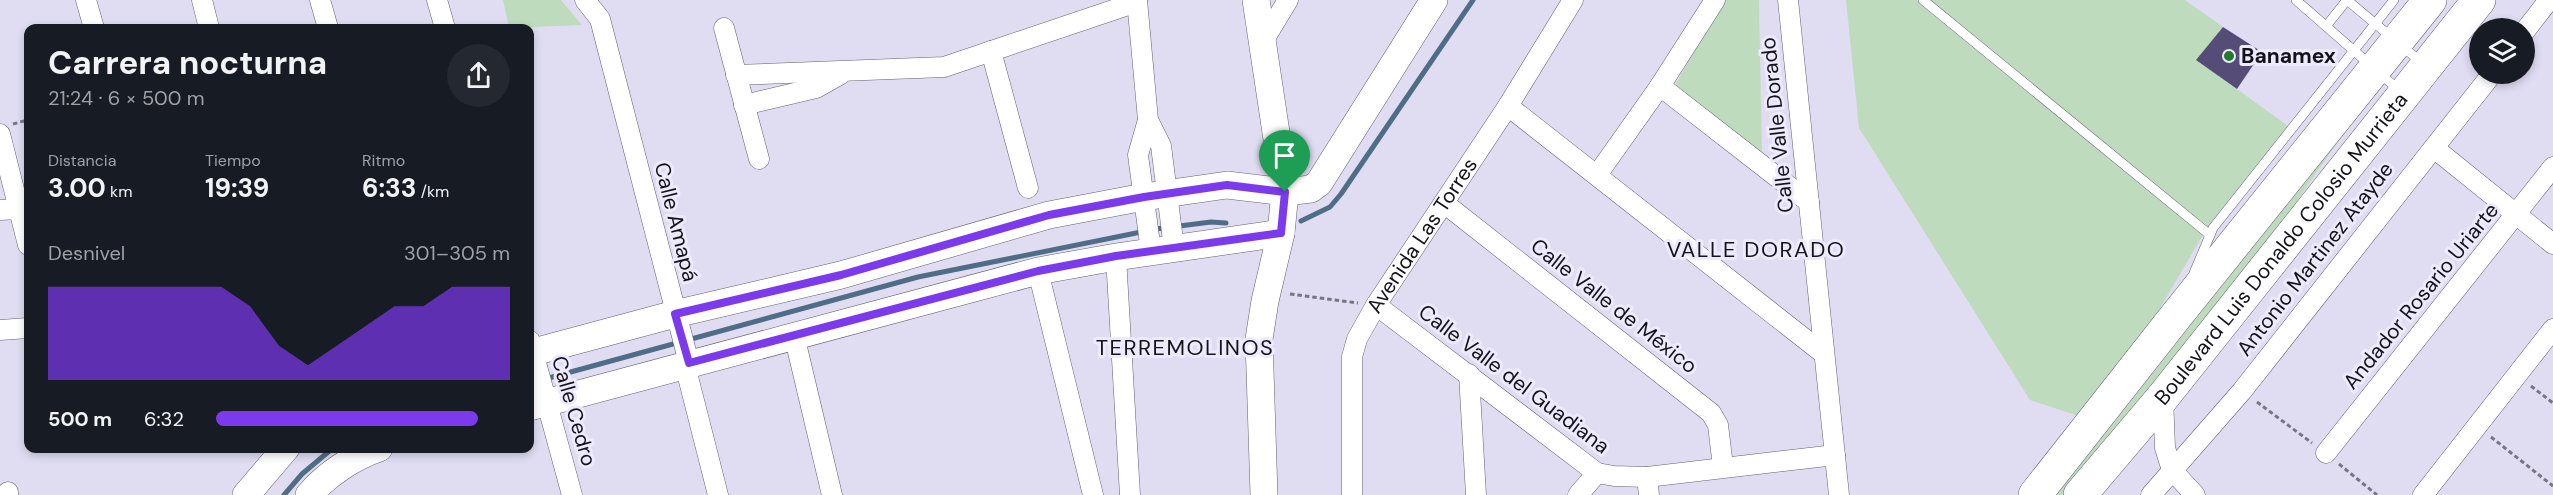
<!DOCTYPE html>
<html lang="es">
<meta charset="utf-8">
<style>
:root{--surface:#171b24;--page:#242831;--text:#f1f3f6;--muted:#9ea1a6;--accent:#7c3aed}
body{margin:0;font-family:"DM Sans",sans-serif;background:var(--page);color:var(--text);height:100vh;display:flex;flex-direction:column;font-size:22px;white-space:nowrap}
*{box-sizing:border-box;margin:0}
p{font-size:20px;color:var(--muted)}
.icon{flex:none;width:33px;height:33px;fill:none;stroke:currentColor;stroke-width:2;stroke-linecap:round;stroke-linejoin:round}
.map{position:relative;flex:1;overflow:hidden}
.sheet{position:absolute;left:24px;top:24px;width:510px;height:429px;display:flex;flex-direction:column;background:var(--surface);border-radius:12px;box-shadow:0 3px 9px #0003}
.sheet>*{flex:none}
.tools{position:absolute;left:2469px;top:18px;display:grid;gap:12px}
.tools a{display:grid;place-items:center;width:66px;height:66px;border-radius:50%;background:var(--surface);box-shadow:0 3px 9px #0003;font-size:30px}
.pin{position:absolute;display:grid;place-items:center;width:51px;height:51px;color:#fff;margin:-62px -26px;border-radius:50% 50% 50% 0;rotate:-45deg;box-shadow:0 0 6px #0007}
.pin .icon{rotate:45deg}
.round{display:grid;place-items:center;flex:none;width:63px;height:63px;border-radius:32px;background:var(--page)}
.overview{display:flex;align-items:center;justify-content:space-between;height:102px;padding:0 24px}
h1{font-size:33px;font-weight:700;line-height:45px}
.metrics{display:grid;grid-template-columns:repeat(3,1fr);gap:9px;height:102px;padding:6px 24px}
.metrics div{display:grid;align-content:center}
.metrics b{font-size:26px;font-weight:700}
.metrics small{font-size:16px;font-weight:400}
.metrics p{font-size:16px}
.chart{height:168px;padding:12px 24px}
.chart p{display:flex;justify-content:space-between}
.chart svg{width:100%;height:108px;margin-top:6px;fill:var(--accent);opacity:.7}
ul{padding:0 24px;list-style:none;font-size:20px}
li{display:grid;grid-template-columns:96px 72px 1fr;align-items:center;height:45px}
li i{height:15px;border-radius:8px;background:var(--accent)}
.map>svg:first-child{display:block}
.green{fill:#bfdbbe}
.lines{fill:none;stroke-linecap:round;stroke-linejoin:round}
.stream{stroke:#4f6d86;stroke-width:5}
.building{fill:#554d78}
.lane-casing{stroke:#636073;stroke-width:10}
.street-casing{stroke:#636073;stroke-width:21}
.secondary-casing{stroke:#636073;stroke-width:28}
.highway-casing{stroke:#636073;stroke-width:34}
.path{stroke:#777584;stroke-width:3;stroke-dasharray:4.5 3;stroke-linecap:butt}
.lane{stroke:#fff;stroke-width:9}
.street{stroke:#fff;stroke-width:20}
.secondary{stroke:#fff;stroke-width:27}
.highway{stroke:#fff;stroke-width:33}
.route-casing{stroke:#fff;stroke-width:12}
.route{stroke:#7c3aed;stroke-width:8}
.poi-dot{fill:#247c2b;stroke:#edeafd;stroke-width:2}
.labels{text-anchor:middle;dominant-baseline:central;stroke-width:6;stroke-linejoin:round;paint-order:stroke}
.poi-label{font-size:21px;font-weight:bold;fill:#14131a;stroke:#edeafd;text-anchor:start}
.street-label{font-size:21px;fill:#14131a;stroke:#edeafd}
.neighbourhood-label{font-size:22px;letter-spacing:1.5px;fill:#14131a;stroke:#edeafd}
</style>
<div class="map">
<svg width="2553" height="495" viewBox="0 0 2553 495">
<rect width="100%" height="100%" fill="#e0ddf3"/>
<!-- green -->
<g class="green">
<path d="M503,0H561L582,25L509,28Z"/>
<path d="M1723,0H1759L1762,157L1669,96Z"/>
<path d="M1846,0H2185L2223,27L2197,60L2288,126L2207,228L2094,421L2030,400L1859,128Z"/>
<path d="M2371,94L2299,198L2268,254L2075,495H2052Z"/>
</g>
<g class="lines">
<!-- stream -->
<g class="stream">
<path d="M1301,221L1330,207L1341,194L1473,0"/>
<path d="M545,379L918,277L1156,229L1211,222L1226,223"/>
<path d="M284,495L302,474L333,448"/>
</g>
</g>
<!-- building -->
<path class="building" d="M2223,27L2262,52L2237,89L2196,60Z"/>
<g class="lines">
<!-- lane casing -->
<g class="lane-casing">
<g id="lane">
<path d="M1923,0L2210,235"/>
<path d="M2296,0L2400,91"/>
<path d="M2347,0L2421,62"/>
<path d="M2327,25L2347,0"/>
<path d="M2194,273L2213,228L2394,0"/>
</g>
</g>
<!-- street casing -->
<g class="street-casing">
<g id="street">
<path d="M86,0L94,28"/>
<path d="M202,0L209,28"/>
<path d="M320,0L328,28"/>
<path d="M437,0L445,28"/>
<path d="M585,0L600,19L689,363L688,377L718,495"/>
<path d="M1137,0L1148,120L1138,155L1151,251"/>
<path d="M1788,0L1839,495"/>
<path d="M724,28L759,159"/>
<path d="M2524,32L2549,0"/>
<path d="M1262,43L1288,0"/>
<path d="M991,51L1028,188"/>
<path d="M736,75L944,67L1137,2"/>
<path d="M1660,86L1809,202"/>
<path d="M744,105L816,88L841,74"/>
<path d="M1508,106L1824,354"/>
<path d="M1148,120L1161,146L1174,248"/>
<path d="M0,134L28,245"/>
<path d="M2434,148L2553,244"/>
<path d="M1597,175L1660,86L1715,0"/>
<path d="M1444,203L1711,413L1718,425L1723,467"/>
<path d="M0,210L20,209"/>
<path d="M1116,257L1130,495"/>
<path d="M1038,271L1093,495"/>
<path d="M1376,305L1597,473L1614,476L1647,477L1649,495"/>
<path d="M0,330L28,328"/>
<path d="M794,335L832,495"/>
<path d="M530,341L572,495"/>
<path d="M1469,374L1476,495"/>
<path d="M2163,397L2165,448L2172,470L2195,495"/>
<path d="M2326,453L2553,167"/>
<path d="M1647,477L1835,455"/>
<path d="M8,492V495"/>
<path id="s1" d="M1352,495V357L1357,339L1376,305L1508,106L1573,0"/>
<path d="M1578,495L1597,473"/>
<path d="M2151,495L2242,391L2492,74"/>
<path d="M2423,495L2553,329"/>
</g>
</g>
<!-- secondary casing -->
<g class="secondary-casing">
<g id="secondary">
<path d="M1256,0L1285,192L1281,233L1265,301L1259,339L1264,495"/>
<path d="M530,353L675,314L841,275L1049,215L1144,197L1227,185L1285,192L1311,189L1319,183L1434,0"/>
<path d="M530,407L1038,271L1116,257L1281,233"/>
<path d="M246,495L286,448"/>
<path d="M309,495C327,474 353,457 379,448"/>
</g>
</g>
<!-- highway casing -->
<g class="highway-casing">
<g id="highway">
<path d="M2035,495L2176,316L2430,0"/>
<path id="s2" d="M2080,495L2163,397L2479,0"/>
</g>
</g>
<!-- path -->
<g class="path">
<path d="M13,124L28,120"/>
<path d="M1290,294L1358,303"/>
<path d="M2531,386L2553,403"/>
<path d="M2257,402L2312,443"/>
<path d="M2491,437L2553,486"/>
<path d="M2339,464L2377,495"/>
</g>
<!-- lane -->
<use href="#lane" class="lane"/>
<!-- street -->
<use href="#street" class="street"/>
<!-- secondary -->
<use href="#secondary" class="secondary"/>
<!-- highway -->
<use href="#highway" class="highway"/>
</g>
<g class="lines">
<!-- route casing -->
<g class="route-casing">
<path id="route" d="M1227,185L1285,192L1281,233L1116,256L1038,271L689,363L675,314L841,275L1049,215L1144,197Z"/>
</g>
<!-- route -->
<use href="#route" class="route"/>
</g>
<!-- markers -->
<circle class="poi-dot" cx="2229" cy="56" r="6"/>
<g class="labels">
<!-- poi labels -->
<g class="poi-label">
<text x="2241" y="56">Banamex</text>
</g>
<!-- street labels -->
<g class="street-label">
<text transform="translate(1777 125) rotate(-96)">Calle Valle Dorado</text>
<text transform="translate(676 222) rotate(76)">Calle Amapá</text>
<text stroke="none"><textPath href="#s1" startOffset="279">Avenida Las Torres</textPath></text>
<text stroke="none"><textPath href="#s2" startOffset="318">Boulevard Luis Donaldo Colosio Murrieta</textPath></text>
<text transform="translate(2315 259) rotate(-52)">Antonio Martinez Atayde</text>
<text transform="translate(2421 296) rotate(-51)">Andador Rosario Uriarte</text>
<text transform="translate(1614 306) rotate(38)">Calle Valle de México</text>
<text transform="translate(1514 379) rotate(37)">Calle Valle del Guadiana</text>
<text transform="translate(574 411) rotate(74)">Calle Cedro</text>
</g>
<!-- neighbourhood labels -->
<g class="neighbourhood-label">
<text x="1756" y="249">VALLE DORADO</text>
<text x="1185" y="347">TERREMOLINOS</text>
</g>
</g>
</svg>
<div class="tools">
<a><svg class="icon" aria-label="layers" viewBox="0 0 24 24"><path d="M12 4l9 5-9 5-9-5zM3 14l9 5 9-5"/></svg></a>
</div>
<div class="pin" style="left:1285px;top:192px;background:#1e9e55"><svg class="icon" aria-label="arrive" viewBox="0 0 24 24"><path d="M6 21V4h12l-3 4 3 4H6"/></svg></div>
<section class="sheet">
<div class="overview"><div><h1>Carrera nocturna</h1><p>21:24 · 6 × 500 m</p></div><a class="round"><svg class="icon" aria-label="share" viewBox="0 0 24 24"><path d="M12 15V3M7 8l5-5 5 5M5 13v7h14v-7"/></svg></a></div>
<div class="metrics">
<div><p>Distancia</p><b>3.00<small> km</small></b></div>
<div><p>Tiempo</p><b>19:39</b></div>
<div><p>Ritmo</p><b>6:33<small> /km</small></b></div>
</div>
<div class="chart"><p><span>Desnivel</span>301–305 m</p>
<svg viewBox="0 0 160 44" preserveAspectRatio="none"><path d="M0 44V6L10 6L20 6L30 6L40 6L50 6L60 6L70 14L80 30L90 38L100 30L110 22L120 14L130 14L140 6L150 6L160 6V44z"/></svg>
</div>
<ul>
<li><b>500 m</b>6:32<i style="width:89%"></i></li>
</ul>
</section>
</div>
